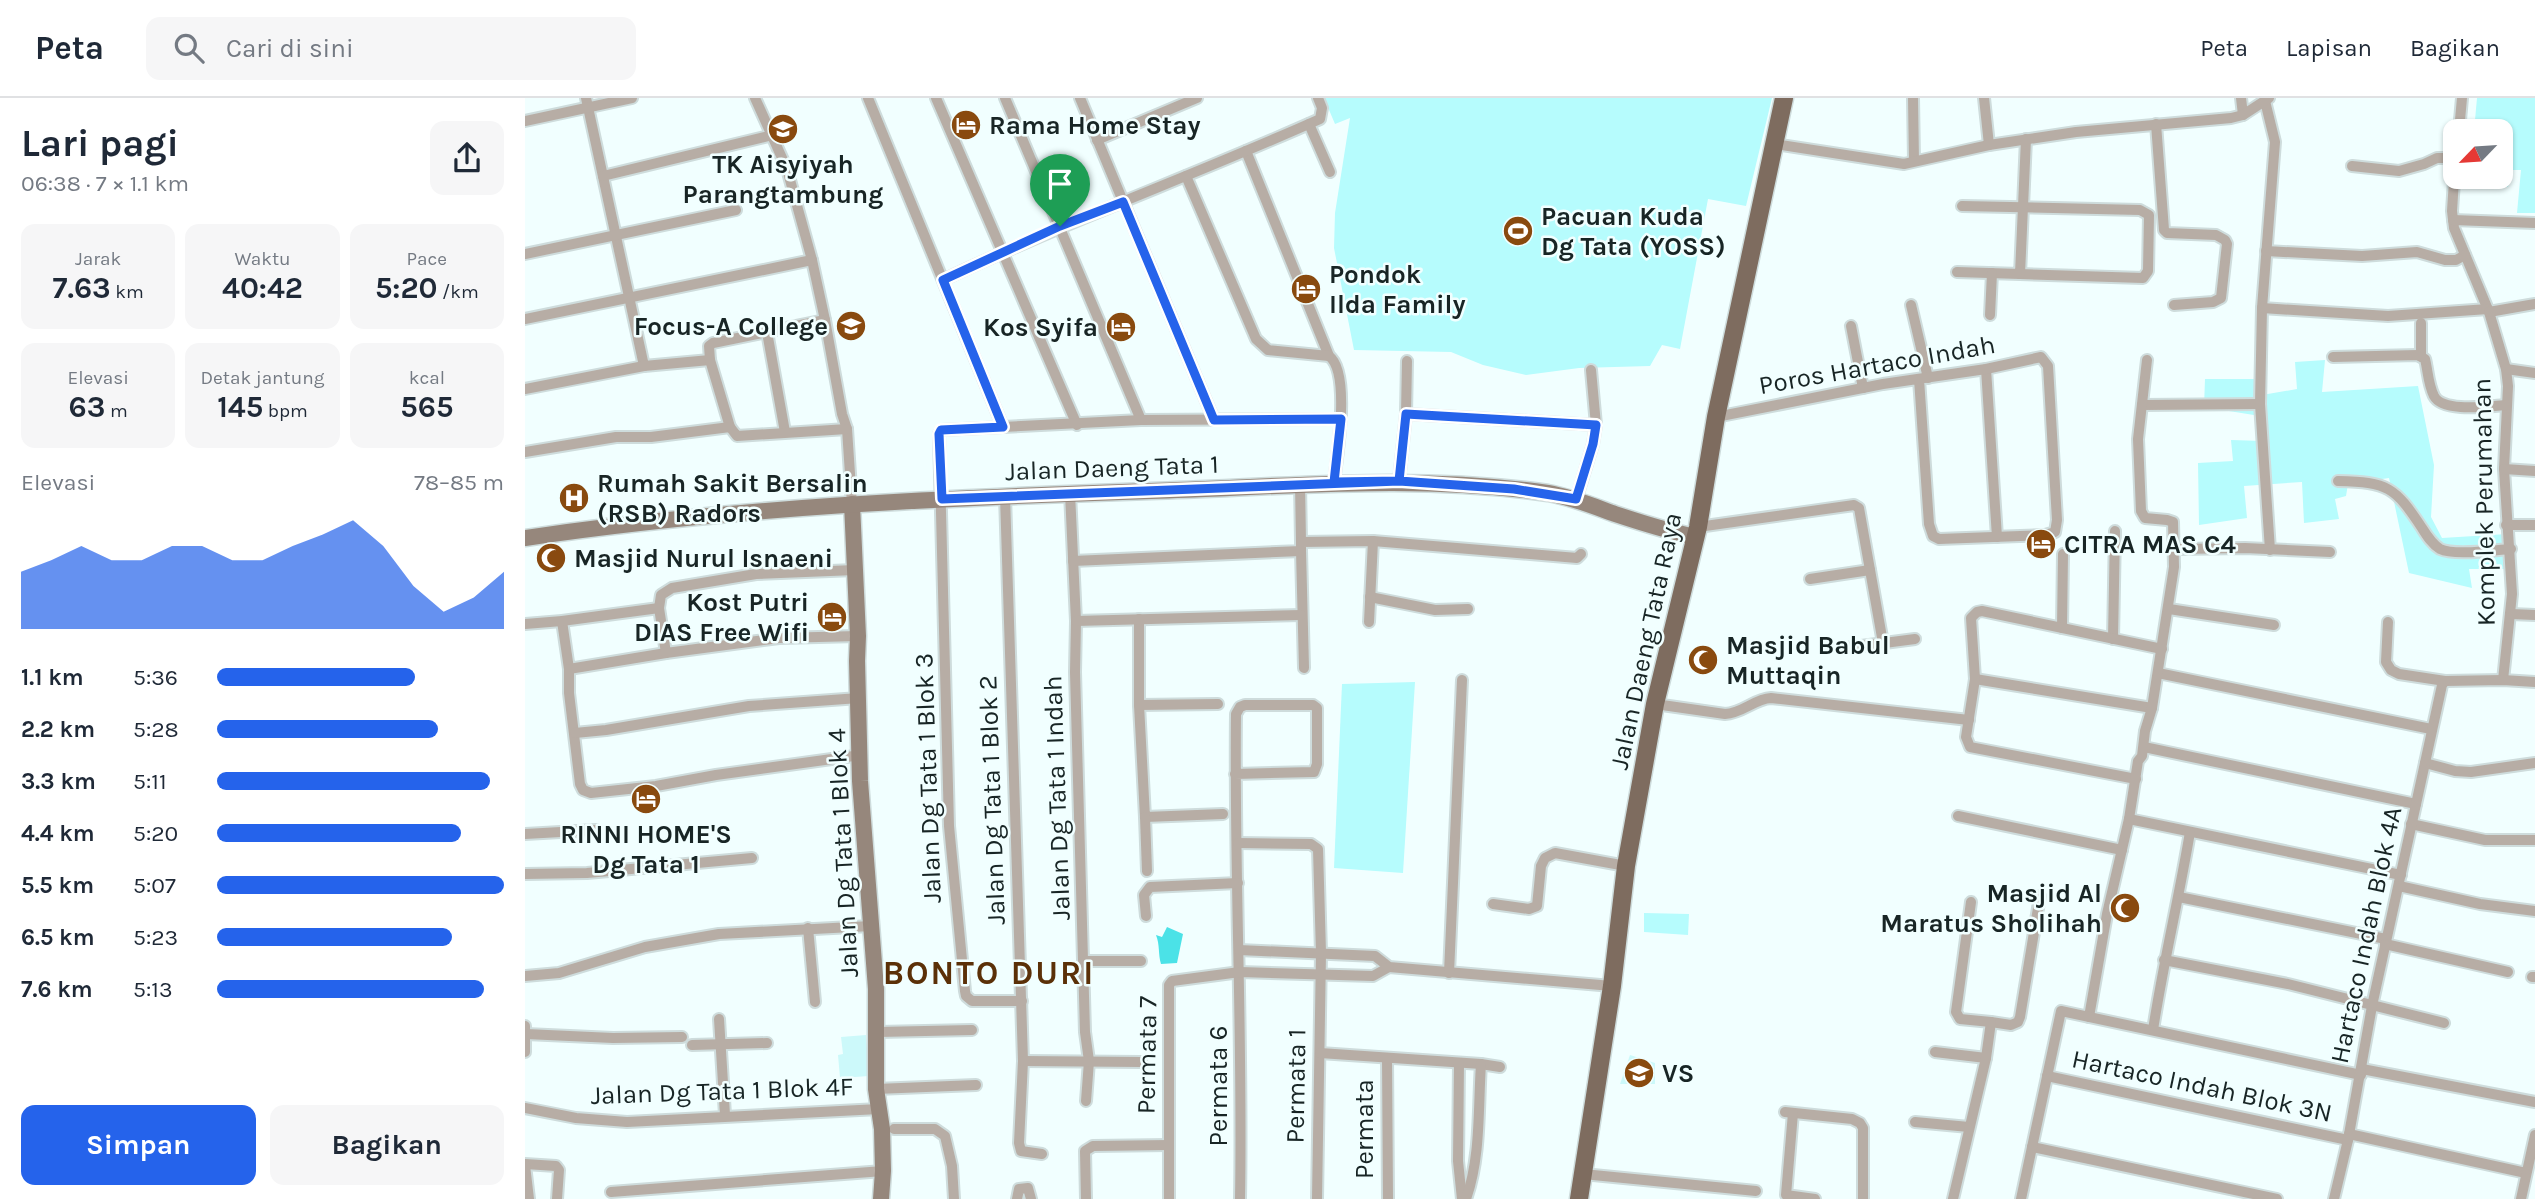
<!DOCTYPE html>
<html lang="id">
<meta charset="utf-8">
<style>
:root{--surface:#fff;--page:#f6f6f7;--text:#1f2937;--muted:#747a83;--line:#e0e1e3;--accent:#2563eb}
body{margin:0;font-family:Karla,sans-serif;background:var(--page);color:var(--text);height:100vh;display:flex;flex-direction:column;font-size:26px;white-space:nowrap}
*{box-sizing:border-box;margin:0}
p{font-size:23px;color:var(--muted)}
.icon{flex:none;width:38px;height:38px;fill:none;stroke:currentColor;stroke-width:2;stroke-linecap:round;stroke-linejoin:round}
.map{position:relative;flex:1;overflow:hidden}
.drawer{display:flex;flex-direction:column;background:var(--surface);width:525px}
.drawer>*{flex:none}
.needle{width:46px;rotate:245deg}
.controls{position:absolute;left:1918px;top:21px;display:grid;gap:14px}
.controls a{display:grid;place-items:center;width:70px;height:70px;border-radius:14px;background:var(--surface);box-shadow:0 2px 5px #0004;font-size:35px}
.pin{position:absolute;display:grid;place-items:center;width:60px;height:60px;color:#fff;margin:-72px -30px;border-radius:50% 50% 50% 0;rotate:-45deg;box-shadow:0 0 7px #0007}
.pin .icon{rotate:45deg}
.round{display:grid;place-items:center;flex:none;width:74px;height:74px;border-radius:14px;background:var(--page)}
.summary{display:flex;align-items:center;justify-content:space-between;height:119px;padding:0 21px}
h1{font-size:38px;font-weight:700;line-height:52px}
.stats{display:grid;grid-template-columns:repeat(3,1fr);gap:10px;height:119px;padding:7px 21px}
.stats div{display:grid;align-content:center;border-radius:14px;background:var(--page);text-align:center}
.stats b{font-size:30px;font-weight:700}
.stats small{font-size:19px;font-weight:400}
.stats p{font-size:19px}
.chart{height:196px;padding:14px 21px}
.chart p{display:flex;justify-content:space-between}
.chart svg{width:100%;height:126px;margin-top:7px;fill:var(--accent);opacity:.7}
.button{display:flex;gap:14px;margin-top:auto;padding:14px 21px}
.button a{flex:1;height:80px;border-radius:14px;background:var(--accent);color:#fff;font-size:28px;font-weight:700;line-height:80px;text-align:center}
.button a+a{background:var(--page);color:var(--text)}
ul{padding:0 21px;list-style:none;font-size:23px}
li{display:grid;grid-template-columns:112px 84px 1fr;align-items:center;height:52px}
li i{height:18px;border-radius:9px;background:var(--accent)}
header{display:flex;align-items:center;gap:42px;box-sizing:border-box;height:98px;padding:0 35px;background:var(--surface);border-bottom:2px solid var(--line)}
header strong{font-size:33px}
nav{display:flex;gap:38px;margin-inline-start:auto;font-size:24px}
.search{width:490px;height:63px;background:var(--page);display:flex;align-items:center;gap:18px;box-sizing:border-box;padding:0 24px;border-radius:14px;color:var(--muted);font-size:26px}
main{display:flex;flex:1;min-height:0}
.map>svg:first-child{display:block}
.built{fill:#ccf9fa}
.green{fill:#b6fcfd}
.water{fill:#4be2e7}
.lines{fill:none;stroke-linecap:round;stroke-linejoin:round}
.street-casing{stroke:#cedcdc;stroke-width:14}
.secondary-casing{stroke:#cedcdc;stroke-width:19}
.primary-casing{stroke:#cedcdc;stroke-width:21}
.street{stroke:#b7ada5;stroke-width:10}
.secondary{stroke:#96877c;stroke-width:16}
.primary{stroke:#7e6c5f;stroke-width:18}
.route-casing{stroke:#fff;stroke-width:14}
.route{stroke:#2563eb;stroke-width:9}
.labels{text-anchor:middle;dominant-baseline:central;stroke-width:5;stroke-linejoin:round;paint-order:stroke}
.poi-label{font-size:26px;font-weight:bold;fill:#182525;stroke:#f1ffff;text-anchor:start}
.street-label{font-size:26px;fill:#182525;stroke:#f1ffff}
.district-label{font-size:33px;font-weight:bold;letter-spacing:2px;fill:#5b3008;stroke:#f1ffff}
</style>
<header>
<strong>Peta</strong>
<div class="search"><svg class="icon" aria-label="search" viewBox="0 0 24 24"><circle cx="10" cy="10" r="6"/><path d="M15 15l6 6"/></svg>Cari di sini</div>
<nav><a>Peta</a><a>Lapisan</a><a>Bagikan</a></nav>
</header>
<main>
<section class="drawer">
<div class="summary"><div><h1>Lari pagi</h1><p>06:38 · 7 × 1.1 km</p></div><a class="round"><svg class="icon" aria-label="share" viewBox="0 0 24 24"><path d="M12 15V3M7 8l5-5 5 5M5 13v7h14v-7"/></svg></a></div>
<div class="stats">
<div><p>Jarak</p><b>7.63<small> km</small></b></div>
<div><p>Waktu</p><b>40:42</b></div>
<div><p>Pace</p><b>5:20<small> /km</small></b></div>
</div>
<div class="stats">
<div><p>Elevasi</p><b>63<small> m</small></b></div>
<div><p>Detak jantung</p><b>145<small> bpm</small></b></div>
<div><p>kcal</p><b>565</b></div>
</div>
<div class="chart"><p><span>Elevasi</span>78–85 m</p>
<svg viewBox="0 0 160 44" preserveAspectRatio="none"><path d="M0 44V24L10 20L20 15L30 20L40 20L50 15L60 15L70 20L80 20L90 15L100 11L110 6L120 15L130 29L140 38L150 33L160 24V44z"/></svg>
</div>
<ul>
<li><b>1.1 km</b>5:36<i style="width:69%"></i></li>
<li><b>2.2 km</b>5:28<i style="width:77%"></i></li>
<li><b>3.3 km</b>5:11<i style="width:95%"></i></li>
<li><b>4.4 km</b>5:20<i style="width:85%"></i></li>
<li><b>5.5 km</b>5:07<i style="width:100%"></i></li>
<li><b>6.5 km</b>5:23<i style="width:82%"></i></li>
<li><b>7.6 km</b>5:13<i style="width:93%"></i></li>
</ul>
<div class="button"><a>Simpan</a><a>Bagikan</a></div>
</section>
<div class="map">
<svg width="2010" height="1101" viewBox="0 0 2010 1101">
<rect width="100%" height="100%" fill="#f1ffff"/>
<!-- built -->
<g class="built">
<path d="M341,937L344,978L315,980L313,957L318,956L316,939Z"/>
<path d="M1105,957L1130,965V986H1095Z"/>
</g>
<!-- green -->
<g class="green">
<path d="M799,0H1247L1221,108L1183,101L1155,251L1137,247L1125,268L1054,270L1001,277L958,267L926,254L829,252L809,150L810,115L825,20L810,26Z"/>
<path d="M1952,0H2010V115H1992L1996,72H1986L1983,89L1943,83L1944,79H1976V33H1949Z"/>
<path d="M1800,262L1797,294L1893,288L1909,367L1906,419L1917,440L1982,436L1983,471H1944L1947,490L1884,475L1864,380L1823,386L1821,398L1810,401L1814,421L1779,425L1777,384L1719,388L1722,420L1674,427L1673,365L1708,363L1706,342L1738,343L1735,318L1679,309L1680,281H1734L1737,297L1772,291L1770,264Z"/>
<path d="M890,584L878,775L809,770L817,586Z"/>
<path d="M1119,815L1164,816L1163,837L1119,834Z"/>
</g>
<!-- water -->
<path class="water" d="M642,829L658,836L652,865L636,866C633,856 635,847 631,837L637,839Z"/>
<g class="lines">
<!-- street casing -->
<g class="street-casing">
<g id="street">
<path d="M61,0L119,268"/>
<path d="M230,0L262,71L287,162L300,222L317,316L322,331L327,406"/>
<path d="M343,0L478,329"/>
<path d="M411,0L552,327"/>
<path d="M480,0L616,322"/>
<path d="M555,0L689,322"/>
<path d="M1388,0L1389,63"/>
<path d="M1459,0L1464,47"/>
<path d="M1716,0L1718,17"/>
<path d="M1740,3L1750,44L1737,210L1735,306L1745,452"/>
<path d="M0,23L107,0"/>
<path d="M784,26L805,74"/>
<path d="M1631,26L1639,132L1642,135L1691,137L1700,142L1702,146L1696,200L1688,204L1649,207"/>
<path d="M1934,33L1937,0"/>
<path d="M572,42L672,0"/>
<path d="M1250,46L1379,66L1464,47L1551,34L1706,20L1718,17L1744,0"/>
<path d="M721,53L804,258C826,274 812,358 809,384"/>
<path d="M1930,67L1927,113L1929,130L1964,214L1981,271L1983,288L1979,371L1987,496L1978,582"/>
<path d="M1827,68L1874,73L1899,66L1912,60H1921L1930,66"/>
<path d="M78,78L248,37"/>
<path d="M661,78L731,241L743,252L804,258"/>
<path d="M1437,108L1615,112L1624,117L1623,173L1618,180L1495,176"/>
<path d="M1928,122L2010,125"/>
<path d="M1741,153L1837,158L1892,154L1920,162H1931L1940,157"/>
<path d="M0,156L211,112"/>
<path d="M1432,174L1495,176L1501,41"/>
<path d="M418,182C542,123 670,77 795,21L797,10L793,0"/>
<path d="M1386,207L1403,280"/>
<path d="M1737,210L1863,218L1963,211"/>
<path d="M1964,214L2010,206"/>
<path d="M1465,217L1467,175"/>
<path d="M0,221L287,162"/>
<path d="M1326,228L1338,290"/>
<path d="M242,234L260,334"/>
<path d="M1808,259L1893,257L1900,261C1903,273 1903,286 1909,298C1918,315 1964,308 1982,307"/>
<path d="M1896,259V225"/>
<path d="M1461,271L1472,439"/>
<path d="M1981,271L2010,275"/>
<path d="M0,291L119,268L185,262"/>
<path d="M1617,307L1735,306"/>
<path d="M881,316L1071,327L1066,272"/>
<path d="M1191,319L1358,286L1461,271L1516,259L1523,268L1532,422L1530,434L1520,437L1414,441L1408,438L1404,426L1394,281"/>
<path d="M205,329L185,262L184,248L188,245L300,222"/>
<path d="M0,354L91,339H126L205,329L212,338L322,331"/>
<path d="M1979,371L2010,373"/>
<path d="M874,383L881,316L882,263"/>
<path d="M1813,383C1863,384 1870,389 1897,430C1902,438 1907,446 1915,451C1930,458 1968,452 1986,451"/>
<path d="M775,385L776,444"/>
<path d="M545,395L551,523L550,574L560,934L564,963L561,1003"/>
<path d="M480,398L498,963L494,1045L496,1053L517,1056"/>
<path d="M1051,402L1068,346L1071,327"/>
<path d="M1981,427H2010"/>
<path d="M1173,429L1329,407L1334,410L1358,545"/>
<path d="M1650,451L1720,450L1805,454"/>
<path d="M776,453L779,570"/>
<path d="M548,463L776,453V444L848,443L1052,460L1056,456"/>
<path d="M1285,481L1345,472"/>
<path d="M845,499L910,512L943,511"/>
<path d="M134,510L136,497L147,490L231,476L330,472"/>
<path d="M1644,511L1749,527"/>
<path d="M1986,516L2010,517"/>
<path d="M614,521V607L620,719L698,716"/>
<path d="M37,523L44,571L141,555"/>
<path d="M551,523L776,517"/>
<path d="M844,524L848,443"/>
<path d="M1863,524L1861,564L1866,572L1874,576L1920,583L1978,582L2010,584"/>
<path d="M0,526L37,523L134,510L141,555L254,540L333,538"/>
<path d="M1537,530L1538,456"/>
<path d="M1588,541L1590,433"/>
<path d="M1321,550L1390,541"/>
<path d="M44,571V595L55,686L58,692L66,695L131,688L191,677L336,657"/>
<path d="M1633,575L1906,631"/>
<path d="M1450,581L1627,610"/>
<path d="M1130,606L1200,616C1218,615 1229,601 1246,600L1444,622"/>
<path d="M614,607L693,606"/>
<path d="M50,635L81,632L224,608L334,600"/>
<path d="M1619,649L1891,706"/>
<path d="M1900,665L1930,673L1946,674L2010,665"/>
<path d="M710,676L789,674L792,666V610L788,607H720L715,609L711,616C709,777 718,939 715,1101"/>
<path d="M1611,681L1445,649L1441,639L1450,581L1446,520L1452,514L1457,513L1637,551"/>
<path d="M1433,718L1597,752"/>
<path d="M620,719L622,773"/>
<path d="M1604,721L1876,777"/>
<path d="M1886,726L1960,742H2010"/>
<path d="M0,736L71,732"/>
<path d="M713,745L786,746L793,751L796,855L792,1101"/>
<path d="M0,776L62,775L227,760"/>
<path d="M1874,788L1955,806L2010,813"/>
<path d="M1654,799L1861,841"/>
<path d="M968,806L1004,811L1012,808L1016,768L1020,760L1030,755L1101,768"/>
<path d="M621,818L619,797L625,789L713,785"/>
<path d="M283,830L290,904"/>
<path d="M1860,846L1983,874"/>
<path d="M714,852L850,858L864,869L1087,888"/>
<path d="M1639,862L1763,886L1919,925"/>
<path d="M560,863H616"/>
<path d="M924,875L937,582"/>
<path d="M0,878L34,875L120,849L194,836L346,828"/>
<path d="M2007,879H2010"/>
<path d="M497,903H447L441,898L440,893L424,728L414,336L417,332L616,322L816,321"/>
<path d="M1564,919L1582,816L1604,721L1613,663L1617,658L1620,633L1627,610L1649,469L1648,424L1642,422L1620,420L1616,413L1613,341L1622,262"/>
<path d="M194,921L200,1017"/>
<path d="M1466,924L1486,927L1493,924L1495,919L1515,798"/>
<path d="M0,928V954"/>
<path d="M1628,932C1638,866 1654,800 1665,734"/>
<path d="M353,934L447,932"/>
<path d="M1,936L88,940L157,939"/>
<path d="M167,947L242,945"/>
<path d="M1410,954L1461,960"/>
<path d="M795,955L956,966L975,969"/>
<path d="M862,960L863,1101"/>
<path d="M498,963L616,964"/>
<path d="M934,965L933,1063L937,1101"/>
<path d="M1837,971L2010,1004"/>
<path d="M1522,978L1823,1042"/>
<path d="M351,991L451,987"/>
<path d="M0,1010L51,1020L102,1024L354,1011"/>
<path d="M1260,1014L1327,1021L1335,1025L1338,1030V1101"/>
<path d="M1268,1015L1261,1097L1290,1101"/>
<path d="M1390,1024L1444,1029"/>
<path d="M369,1031H410L420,1038L427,1068L429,1101"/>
<path d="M1824,1036L2001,1075"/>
<path d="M1507,1049L1752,1101"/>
<path d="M0,1066L31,1068L34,1072L32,1101"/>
<path d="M0,1067L4,1101"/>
<path d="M1058,1076L1231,1093"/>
<path d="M86,1094L358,1073"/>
<path d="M492,1101L494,1091L503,1090L506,1101"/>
<path d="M561,1101L560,1053L568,1048L644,1047"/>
<path d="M644,1101V887L647,883L715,874L848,878L864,869"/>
<path d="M941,1101C956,1059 953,1009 956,966"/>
<path d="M1428,1101L1461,960L1466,924L1435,921L1431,914L1446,804"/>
<path d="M1496,1101L1536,913L1836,977"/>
<path d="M1809,1101L1823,1042L1847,908L1917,587L1920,583"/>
<path d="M1996,1101L2010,1037"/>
</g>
</g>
<!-- secondary casing -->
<g class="secondary-casing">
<g id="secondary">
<path d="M327,406L333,538L332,563L335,683L351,891V991L357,1031L358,1073L356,1101"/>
<path d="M0,440C208,409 417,400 626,393C759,389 890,376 1023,395C1046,399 1068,408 1090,416C1117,425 1143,433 1170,439"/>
</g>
</g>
<!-- primary casing -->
<g class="primary-casing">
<path id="primary" d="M1054,1101L1087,888L1101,768L1130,606L1173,429L1191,319L1259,0"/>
</g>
<!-- street -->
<use href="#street" class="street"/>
<!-- secondary -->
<use href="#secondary" class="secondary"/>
<!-- primary -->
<use href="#primary" class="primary"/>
</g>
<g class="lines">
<!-- route casing -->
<g class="route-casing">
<path id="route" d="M535,128L418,182L478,329L416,332L414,336L417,401L874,383L989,391L1051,401L1068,346L1071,327L881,316L874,383L809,384L816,321L689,322L598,104L535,128"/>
</g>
<!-- route -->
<use href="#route" class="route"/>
</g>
<!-- icons -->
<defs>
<g id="hotel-disc" transform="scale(1.575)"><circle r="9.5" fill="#894a0f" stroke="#f1ffff"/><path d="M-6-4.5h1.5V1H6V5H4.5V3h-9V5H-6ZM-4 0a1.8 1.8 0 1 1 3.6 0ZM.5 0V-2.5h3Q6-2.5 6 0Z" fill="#fff"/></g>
<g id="university-disc" transform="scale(1.575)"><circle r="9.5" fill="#894a0f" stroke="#f1ffff"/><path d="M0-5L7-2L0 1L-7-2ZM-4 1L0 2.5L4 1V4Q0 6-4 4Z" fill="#fff"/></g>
<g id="stadium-disc" transform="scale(1.575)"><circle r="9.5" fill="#894a0f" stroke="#f1ffff"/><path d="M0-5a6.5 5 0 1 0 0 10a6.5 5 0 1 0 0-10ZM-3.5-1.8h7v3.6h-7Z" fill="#fff"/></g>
<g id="hospital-disc" transform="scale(1.575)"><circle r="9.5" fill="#894a0f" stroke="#f1ffff"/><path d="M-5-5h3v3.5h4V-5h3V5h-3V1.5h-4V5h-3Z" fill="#fff"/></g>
<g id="mosque-disc" transform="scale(1.575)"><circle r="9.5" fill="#894a0f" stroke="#f1ffff"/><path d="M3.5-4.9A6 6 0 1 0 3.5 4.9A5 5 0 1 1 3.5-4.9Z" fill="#fff"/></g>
<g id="school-disc" transform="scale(1.575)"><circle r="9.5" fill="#894a0f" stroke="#f1ffff"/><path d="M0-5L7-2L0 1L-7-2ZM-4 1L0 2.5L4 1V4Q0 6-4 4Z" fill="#fff"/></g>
</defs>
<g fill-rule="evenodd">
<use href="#hotel-disc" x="441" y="27"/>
<use href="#university-disc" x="258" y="31"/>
<use href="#stadium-disc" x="993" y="133"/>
<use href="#hotel-disc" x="781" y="191"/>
<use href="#university-disc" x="326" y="228"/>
<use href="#hotel-disc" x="596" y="229"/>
<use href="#hospital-disc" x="49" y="400"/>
<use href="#hotel-disc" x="1516" y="446"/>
<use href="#mosque-disc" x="26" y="460"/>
<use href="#hotel-disc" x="307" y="519"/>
<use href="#mosque-disc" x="1178" y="562"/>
<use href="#hotel-disc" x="121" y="701"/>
<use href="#mosque-disc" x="1600" y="810"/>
<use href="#school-disc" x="1114" y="975"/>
</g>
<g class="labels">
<!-- poi labels -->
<g class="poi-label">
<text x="464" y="27">Rama Home Stay</text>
<text x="258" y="66" text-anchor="middle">TK Aisyiyah<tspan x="258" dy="30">Parangtambung</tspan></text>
<text x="1016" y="118">Pacuan Kuda<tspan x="1016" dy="30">Dg Tata (YOSS)</tspan></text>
<text x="804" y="176">Pondok<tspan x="804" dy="30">Ilda Family</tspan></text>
<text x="303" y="228" text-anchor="end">Focus-A College</text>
<text x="573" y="229" text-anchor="end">Kos Syifa</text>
<text x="72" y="385">Rumah Sakit Bersalin<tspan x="72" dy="30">(RSB) Radors</tspan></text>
<text x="1539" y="446">CITRA MAS C4</text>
<text x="49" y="460">Masjid Nurul Isnaeni</text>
<text x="284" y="504" text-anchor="end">Kost Putri<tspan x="284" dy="30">DIAS Free Wifi</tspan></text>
<text x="1201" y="547">Masjid Babul<tspan x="1201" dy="30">Muttaqin</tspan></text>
<text x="121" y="736" text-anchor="middle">RINNI HOME'S<tspan x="121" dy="30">Dg Tata 1</tspan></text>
<text x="1577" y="795" text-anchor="end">Masjid Al<tspan x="1577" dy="30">Maratus Sholihah</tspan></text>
<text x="1137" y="975">VS</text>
</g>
<!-- street labels -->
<g class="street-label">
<text transform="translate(1352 267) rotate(-10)">Poros Hartaco Indah</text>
<text transform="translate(587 370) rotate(-2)">Jalan Daeng Tata 1</text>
<text transform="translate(1959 404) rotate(-91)">Komplek Perumahan</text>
<text transform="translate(1121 543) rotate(-78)">Jalan Daeng Tata Raya</text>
<text transform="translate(403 680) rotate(-92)">Jalan Dg Tata 1 Blok 3</text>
<text transform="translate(532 700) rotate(-92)">Jalan Dg Tata 1 Indah</text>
<text transform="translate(467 702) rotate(-92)">Jalan Dg Tata 1 Blok 2</text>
<text transform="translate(318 755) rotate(-93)">Jalan Dg Tata 1 Blok 4</text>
<text transform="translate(1841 837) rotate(-78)">Hartaco Indah Blok 4A</text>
<text transform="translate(622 957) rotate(-89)">Permata 7</text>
<text transform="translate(693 988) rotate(-90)">Permata 6</text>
<text transform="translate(771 988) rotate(-89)">Permata 1</text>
<text transform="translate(1677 988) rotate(12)">Hartaco Indah Blok 3N</text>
<text transform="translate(197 993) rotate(-2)">Jalan Dg Tata 1 Blok 4F</text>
<text transform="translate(839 1031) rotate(-90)">Permata</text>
</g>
<!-- district labels -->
<g class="district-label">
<text x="464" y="875">BONTO DURI</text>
</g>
</g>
</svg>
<div class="controls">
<a><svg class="needle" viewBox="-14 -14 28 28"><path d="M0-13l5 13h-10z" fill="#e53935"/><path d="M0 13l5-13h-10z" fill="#747a83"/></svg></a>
</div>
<div class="pin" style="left:535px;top:128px;background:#1e9e55"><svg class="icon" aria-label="arrive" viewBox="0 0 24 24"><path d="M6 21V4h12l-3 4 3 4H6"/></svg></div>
</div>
</main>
